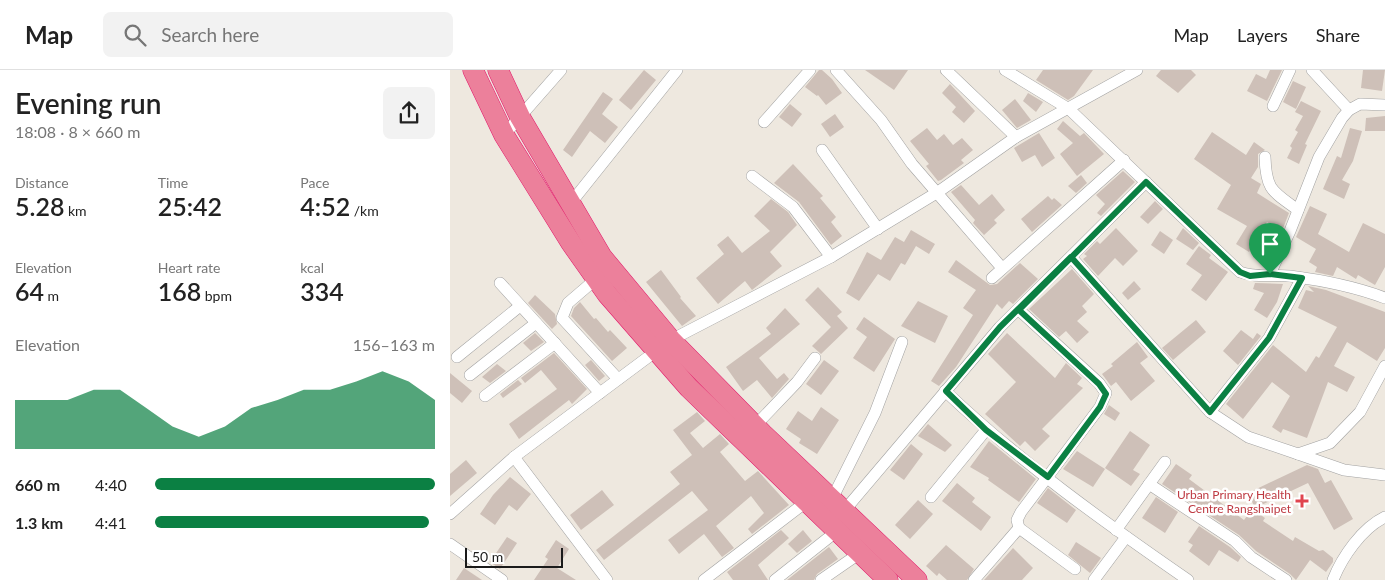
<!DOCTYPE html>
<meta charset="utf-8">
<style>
:root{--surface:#fff;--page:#f2f2f2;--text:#222;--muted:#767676;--line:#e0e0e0;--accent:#0b8043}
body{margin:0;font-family:Lato,sans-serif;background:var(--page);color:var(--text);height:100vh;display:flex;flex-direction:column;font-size:19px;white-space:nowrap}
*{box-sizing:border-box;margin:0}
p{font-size:16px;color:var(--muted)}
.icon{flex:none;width:28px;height:28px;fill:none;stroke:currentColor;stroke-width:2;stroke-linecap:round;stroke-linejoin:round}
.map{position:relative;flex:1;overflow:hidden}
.side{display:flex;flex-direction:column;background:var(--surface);width:450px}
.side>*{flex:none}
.scale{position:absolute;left:15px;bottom:12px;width:98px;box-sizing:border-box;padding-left:5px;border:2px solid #1b1b1b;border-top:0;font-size:14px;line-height:18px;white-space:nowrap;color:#1b1b1b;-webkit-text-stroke:4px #fff;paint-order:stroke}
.pin{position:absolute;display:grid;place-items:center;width:42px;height:42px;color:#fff;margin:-51px -21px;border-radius:50% 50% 50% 0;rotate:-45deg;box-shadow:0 0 5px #0007}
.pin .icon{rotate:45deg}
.round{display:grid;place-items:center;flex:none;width:52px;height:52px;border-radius:8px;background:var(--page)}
.headline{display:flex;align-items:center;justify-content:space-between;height:85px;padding:0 15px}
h1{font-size:28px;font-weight:600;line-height:38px}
.figures{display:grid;grid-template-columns:repeat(3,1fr);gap:8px;height:85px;padding:5px 15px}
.figures div{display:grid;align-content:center}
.figures b{font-size:25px;font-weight:600}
.figures small{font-size:14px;font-weight:400}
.figures p{font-size:14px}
.chart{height:140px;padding:10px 15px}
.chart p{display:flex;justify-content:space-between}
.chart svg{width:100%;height:90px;margin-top:5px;fill:var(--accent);opacity:.7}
ul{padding:0 15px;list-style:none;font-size:16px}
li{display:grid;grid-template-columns:80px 60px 1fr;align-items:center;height:38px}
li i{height:12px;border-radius:6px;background:var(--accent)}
header{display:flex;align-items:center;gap:30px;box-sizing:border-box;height:70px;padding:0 25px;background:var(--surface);border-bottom:1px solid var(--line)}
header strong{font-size:24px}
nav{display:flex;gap:28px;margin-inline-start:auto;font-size:18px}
.search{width:350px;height:45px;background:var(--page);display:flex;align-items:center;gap:12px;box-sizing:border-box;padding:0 18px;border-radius:8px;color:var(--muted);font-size:19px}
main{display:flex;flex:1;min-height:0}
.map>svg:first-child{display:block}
.building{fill:#cec0b8}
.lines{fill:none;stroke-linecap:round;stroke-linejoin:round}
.street-casing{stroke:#a2a2a2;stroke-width:12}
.highway-casing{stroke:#e2166a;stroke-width:21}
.street{stroke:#fff;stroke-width:11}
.highway{stroke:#ec809b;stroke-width:20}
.route-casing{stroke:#fff;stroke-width:10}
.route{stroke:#0b8043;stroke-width:6}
.health-dot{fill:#e0444e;stroke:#fff;stroke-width:2}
.labels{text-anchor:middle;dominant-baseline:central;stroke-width:5;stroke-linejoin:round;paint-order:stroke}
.health-label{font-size:12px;fill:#be3a42;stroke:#fff;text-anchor:end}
</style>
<header>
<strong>Map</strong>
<div class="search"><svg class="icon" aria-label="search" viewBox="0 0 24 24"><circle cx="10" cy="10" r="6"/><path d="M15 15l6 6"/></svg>Search here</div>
<nav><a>Map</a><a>Layers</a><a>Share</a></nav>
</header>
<main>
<section class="side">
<div class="headline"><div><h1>Evening run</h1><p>18:08 · 8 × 660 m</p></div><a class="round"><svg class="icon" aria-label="share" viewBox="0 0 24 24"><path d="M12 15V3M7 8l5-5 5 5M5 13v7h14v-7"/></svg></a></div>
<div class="figures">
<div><p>Distance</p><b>5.28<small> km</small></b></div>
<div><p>Time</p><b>25:42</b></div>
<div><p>Pace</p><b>4:52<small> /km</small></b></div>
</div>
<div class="figures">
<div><p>Elevation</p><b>64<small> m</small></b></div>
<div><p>Heart rate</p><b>168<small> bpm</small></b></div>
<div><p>kcal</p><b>334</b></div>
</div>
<div class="chart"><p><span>Elevation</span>156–163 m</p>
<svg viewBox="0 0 160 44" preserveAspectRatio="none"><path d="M0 44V20L10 20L20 20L30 15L40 15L50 24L60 33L70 38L80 33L90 24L100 20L110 15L120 15L130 11L140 6L150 11L160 20V44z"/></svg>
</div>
<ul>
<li><b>660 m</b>4:40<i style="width:100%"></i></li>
<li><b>1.3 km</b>4:41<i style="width:98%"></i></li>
</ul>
</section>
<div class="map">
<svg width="935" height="510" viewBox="0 0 935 510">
<rect width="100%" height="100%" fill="#eee8df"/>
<!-- building -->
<g class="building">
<path d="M194,0L206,10L181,40L169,30Z"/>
<path d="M369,0H372L382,9L392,23L376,35L368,25L367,26L355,17Z"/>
<path d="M415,0H458L444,20Z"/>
<path d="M593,0H643L624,26L618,30L586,10Z"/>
<path d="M711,0H741L746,5L728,23L706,6Z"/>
<path d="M820,0H832L817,31L797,21L806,4L816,9Z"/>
<path d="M913,0H935L932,21L911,18Z"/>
<path d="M843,11L856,17L846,39L833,32Z"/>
<path d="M500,14L525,41L514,53L502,42L506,37L492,23Z"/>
<path d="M153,22L163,29L152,44L168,57L155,73L140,61L122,87L113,80Z"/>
<path d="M578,23L593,32L586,42L573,31Z"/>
<path d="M565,29L581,50L567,58L552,40Z"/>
<path d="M851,31L871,41L855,74L857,75L849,94L837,88L842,78L840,76L848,62L845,60L853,46L845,42Z"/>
<path d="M340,34L352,44L342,57L329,47Z"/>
<path d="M385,44L394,57L380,67L371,54Z"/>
<path d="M935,46V61H915L916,48Z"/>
<path d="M613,51L630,66L634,63L654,84L627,106L610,84L623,73L607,59Z"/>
<path d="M477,58L487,70L494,64L503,75L512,68L523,80L511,90L514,93L491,110L488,111L476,96L479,94L460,71Z"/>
<path d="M900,58L912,61L903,91L892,110L900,114L894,129L873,119L887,86L891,88Z"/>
<path d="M762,62L796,85L804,72L815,80L808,84V97L801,108L811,114L807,123L839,143L832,161L817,152L799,182L786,174L797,156L767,139L781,115L744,89Z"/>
<path d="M589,63L605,88L592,97L585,85L572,92L564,78Z"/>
<path d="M343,94L373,126L370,128L386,147L381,152L392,166L381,175L349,132L324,113Z"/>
<path d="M673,101L685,112L651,146L647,143L655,134L646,125Z"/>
<path d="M631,105L637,113L626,123L618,116Z"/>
<path d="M511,115L529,135L542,124L555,140L544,150L547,153L534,165L523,153L525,150L501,122Z"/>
<path d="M598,126L602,130L604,128L612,135L582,162L571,149Z"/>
<path d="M321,129L338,142L347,155L320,182L332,196L302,220L295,211L268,234L246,208L274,184L267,175L278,166L292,183L320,161L304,146Z"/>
<path d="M705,131L713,139L698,154L690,147Z"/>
<path d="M860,136L877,144L868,164L899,182L913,153L935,164V197L925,215L908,205L906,209L887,197L883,206L865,202L867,197L859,192L866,179L846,167Z"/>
<path d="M666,158L688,181L673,196L665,188L648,206L633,189L637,186L634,184L647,171L650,174Z"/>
<path d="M733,158L749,173L743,180L726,169Z"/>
<path d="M461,160L485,174L479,184L466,176L455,195L451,193L440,211L428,204L409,231L396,223L417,182L431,190L445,167L454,172Z"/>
<path d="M710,161L723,170L714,184L701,175Z"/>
<path d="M749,176L761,185L759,188L778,202L756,231L741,220L752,205L736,194Z"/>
<path d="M506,190L540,215L547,214L570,193L588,209L563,234L559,231L552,239L547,234L506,297L489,316L481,311L523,245L513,238L526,220L498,202Z"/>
<path d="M622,199L644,224L632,236L637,242L627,251L639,262L627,273L616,261L609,267L579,239Z"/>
<path d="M211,200L231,227L230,228L246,246L232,256L196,212Z"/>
<path d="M684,211L691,219L678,230L672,223Z"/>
<path d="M805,213L833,214L827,232L817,248L804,240L814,223L803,219Z"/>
<path d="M858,216L876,220L935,242V278L927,291L897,272L884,296L905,307L897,322L878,312L857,368L833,359L831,363L822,357L840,326L822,312L793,349L776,334L823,275L856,302L866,286L869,288L887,257L848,238L856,220L864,222Z"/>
<path d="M368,217L392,242L387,246L398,258L371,284L362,276L381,257L355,230Z"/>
<path d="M85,225L105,244L107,254L102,259L78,233Z"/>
<path d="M468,231L498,246L485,273L451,256Z"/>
<path d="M130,232L144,249L146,248L158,262L160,260L177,278L162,291L121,246L124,238Z"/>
<path d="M335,238L350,254L309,288L327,309L334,303L339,309L322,328L307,310L293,321L276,297L321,264L316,258Z"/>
<path d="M414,247L445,269L424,302L403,288L417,267L406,259Z"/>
<path d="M746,250L756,262L723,290L712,278Z"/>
<path d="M791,260L803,269L807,263L811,266L788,295L773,281Z"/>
<path d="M85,263L94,272L81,281L73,273Z"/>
<path d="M557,263L605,308L616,293L632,308L627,314L633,318L592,359L600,366L585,381L575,371L570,376L535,344L566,312L538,284Z"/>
<path d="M687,272L698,287L690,293L705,311L681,331L666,312L661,316L652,304L663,296L661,294Z"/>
<path d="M104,283L137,319L122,334L119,330L69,369L59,354L107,319L91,300L75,313L71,308Z"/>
<path d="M141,290L155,306L149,311L135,295Z"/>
<path d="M374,290L389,301L371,325L356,314Z"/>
<path d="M47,294L56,301L40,313L32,307Z"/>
<path d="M0,303L22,321L12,333L0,323Z"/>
<path d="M68,310L72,314L53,328L50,324Z"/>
<path d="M659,335L670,343L665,351L654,344Z"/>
<path d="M371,337L389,350L367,384L349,373L351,369L336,359L348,341L362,351Z"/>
<path d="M247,342L255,351L240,363L253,378L270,364L279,374L270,382L295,411L308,401L339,435L302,464L298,459L314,443L301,426L266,456L284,478L272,487L254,464L229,484L218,470L258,440L242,421L154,490L146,480L230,414L220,402L242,385L223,360Z"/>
<path d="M478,354L502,375L495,382L468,366Z"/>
<path d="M680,361L700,375L683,400L690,404L681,416L655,398Z"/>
<path d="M539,371L586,409L569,432L538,410L539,408L520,397Z"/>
<path d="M461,374L473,384L454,410L440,400Z"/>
<path d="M627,381L655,399L643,417L613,399Z"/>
<path d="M16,390L27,403L0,426V404Z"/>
<path d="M726,394L742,405L739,409L794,450L802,439L815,448L813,451L843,471L845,467L869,481L873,480L883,488V492L876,502L860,490L846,510L840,504L806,481L789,465L712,414Z"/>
<path d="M857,395L868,399L875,413L881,410L903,449L884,460L858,413L805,438L798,423Z"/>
<path d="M60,407L81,424L67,441L59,435L45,455L30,444L43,425Z"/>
<path d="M507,413L525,428L522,432L541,447L531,461L492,431Z"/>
<path d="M598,418L626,440L617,453L587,433Z"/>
<path d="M152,420L164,435L131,460L120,445Z"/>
<path d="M706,427L728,442L715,463L692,448Z"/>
<path d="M468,430L483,444L460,469L445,455Z"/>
<path d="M749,456L780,477L791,487L788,492L769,480L759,496L739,481L743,475L738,472Z"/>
<path d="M331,460L339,468L308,495L318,510H283L277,502Z"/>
<path d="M353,460L362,471L347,483L338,474Z"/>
<path d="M57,467L67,473L50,499L40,492Z"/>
<path d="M106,470L119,479L107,498L126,510H84L98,489L95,487Z"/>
<path d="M626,472L651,488L640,503L618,485Z"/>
<path d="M496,475L524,499L517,510H497L489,503L487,506L476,496Z"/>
<path d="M379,477L388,489L367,504L364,510H337Z"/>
<path d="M563,478L583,498L572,510H534Z"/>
<path d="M14,498L32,510H6Z"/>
</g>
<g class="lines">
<!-- street casing -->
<g class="street-casing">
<g id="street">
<path d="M386,0L431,50L462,94L552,198"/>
<path d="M496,0L566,67"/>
<path d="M555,0L619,39L790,202C805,208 823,204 840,206C871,210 906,217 935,228"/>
<path d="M862,0L899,40"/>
<path d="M823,36L840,0"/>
<path d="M314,52L360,0"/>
<path d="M54,65L111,0"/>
<path d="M372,80L428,159"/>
<path d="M815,87C816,120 822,121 848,140"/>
<path d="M302,106L343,137L381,187"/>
<path d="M120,134L227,0"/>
<path d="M621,187L760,342L798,367L848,384L880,373L910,342L935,296"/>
<path d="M820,204L840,161L869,87L892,48L899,40L910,34L935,35"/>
<path d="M542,208L674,90"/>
<path d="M146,209L118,233L112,248L168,309"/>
<path d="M50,213L150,323"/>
<path d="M7,287L70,236"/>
<path d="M20,305L86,253"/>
<path d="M495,321C570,392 654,452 738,510"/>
<path d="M35,326L105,273"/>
<path d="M760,342L819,268L852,208"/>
<path d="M305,356L347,312L365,288"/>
<path d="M848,384L894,400L935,405"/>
<path d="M64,387L157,510"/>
<path d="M699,414L785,471L801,487L836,510"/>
<path d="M481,427L536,360"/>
<path d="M382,429L425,343L452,272"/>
<path d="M394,441L550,257L696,112"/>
<path d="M0,444L64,387L221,270L381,187L488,122L566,67L687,0"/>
<path d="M569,458L625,499"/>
<path d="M666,460L715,392"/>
<path d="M0,474L52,510"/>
<path d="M254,510L356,432"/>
<path d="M325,510L387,461"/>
<path d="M371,510L410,483"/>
<path d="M524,510L569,458L567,450L571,442L650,337L656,323L649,313L569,240"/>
<path d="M644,510L676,467"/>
<path d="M883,510C892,487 912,458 935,447"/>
</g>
</g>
<!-- highway casing -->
<g class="highway-casing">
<g id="highway">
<path d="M23,0L54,65L121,173L157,224L239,318L438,510"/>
<path d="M48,0L70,47L152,187L221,270L313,364L467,510"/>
</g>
</g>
<!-- street -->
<use href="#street" class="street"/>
<!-- highway -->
<use href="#highway" class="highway"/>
</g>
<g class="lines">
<!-- route casing -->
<g class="route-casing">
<path id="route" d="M820,204L800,206L790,202L696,112L569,240L649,314L656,324L650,337L598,407L536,360L496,321L550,257L621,187L760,342L819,268L852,208L820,204"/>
</g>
<!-- route -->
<use href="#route" class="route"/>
</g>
<!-- markers -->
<path class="health-dot" d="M849.5 423.5h5v5h5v5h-5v5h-5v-5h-5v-5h5z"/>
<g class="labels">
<!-- health labels -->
<g class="health-label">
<text x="841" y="424">Urban Primary Health<tspan x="841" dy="14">Centre Rangshaipet</tspan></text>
</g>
</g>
</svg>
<div class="scale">50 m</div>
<div class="pin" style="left:820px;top:204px;background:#1e9e55"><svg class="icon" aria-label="arrive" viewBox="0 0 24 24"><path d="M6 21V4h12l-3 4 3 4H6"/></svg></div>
</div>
</main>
